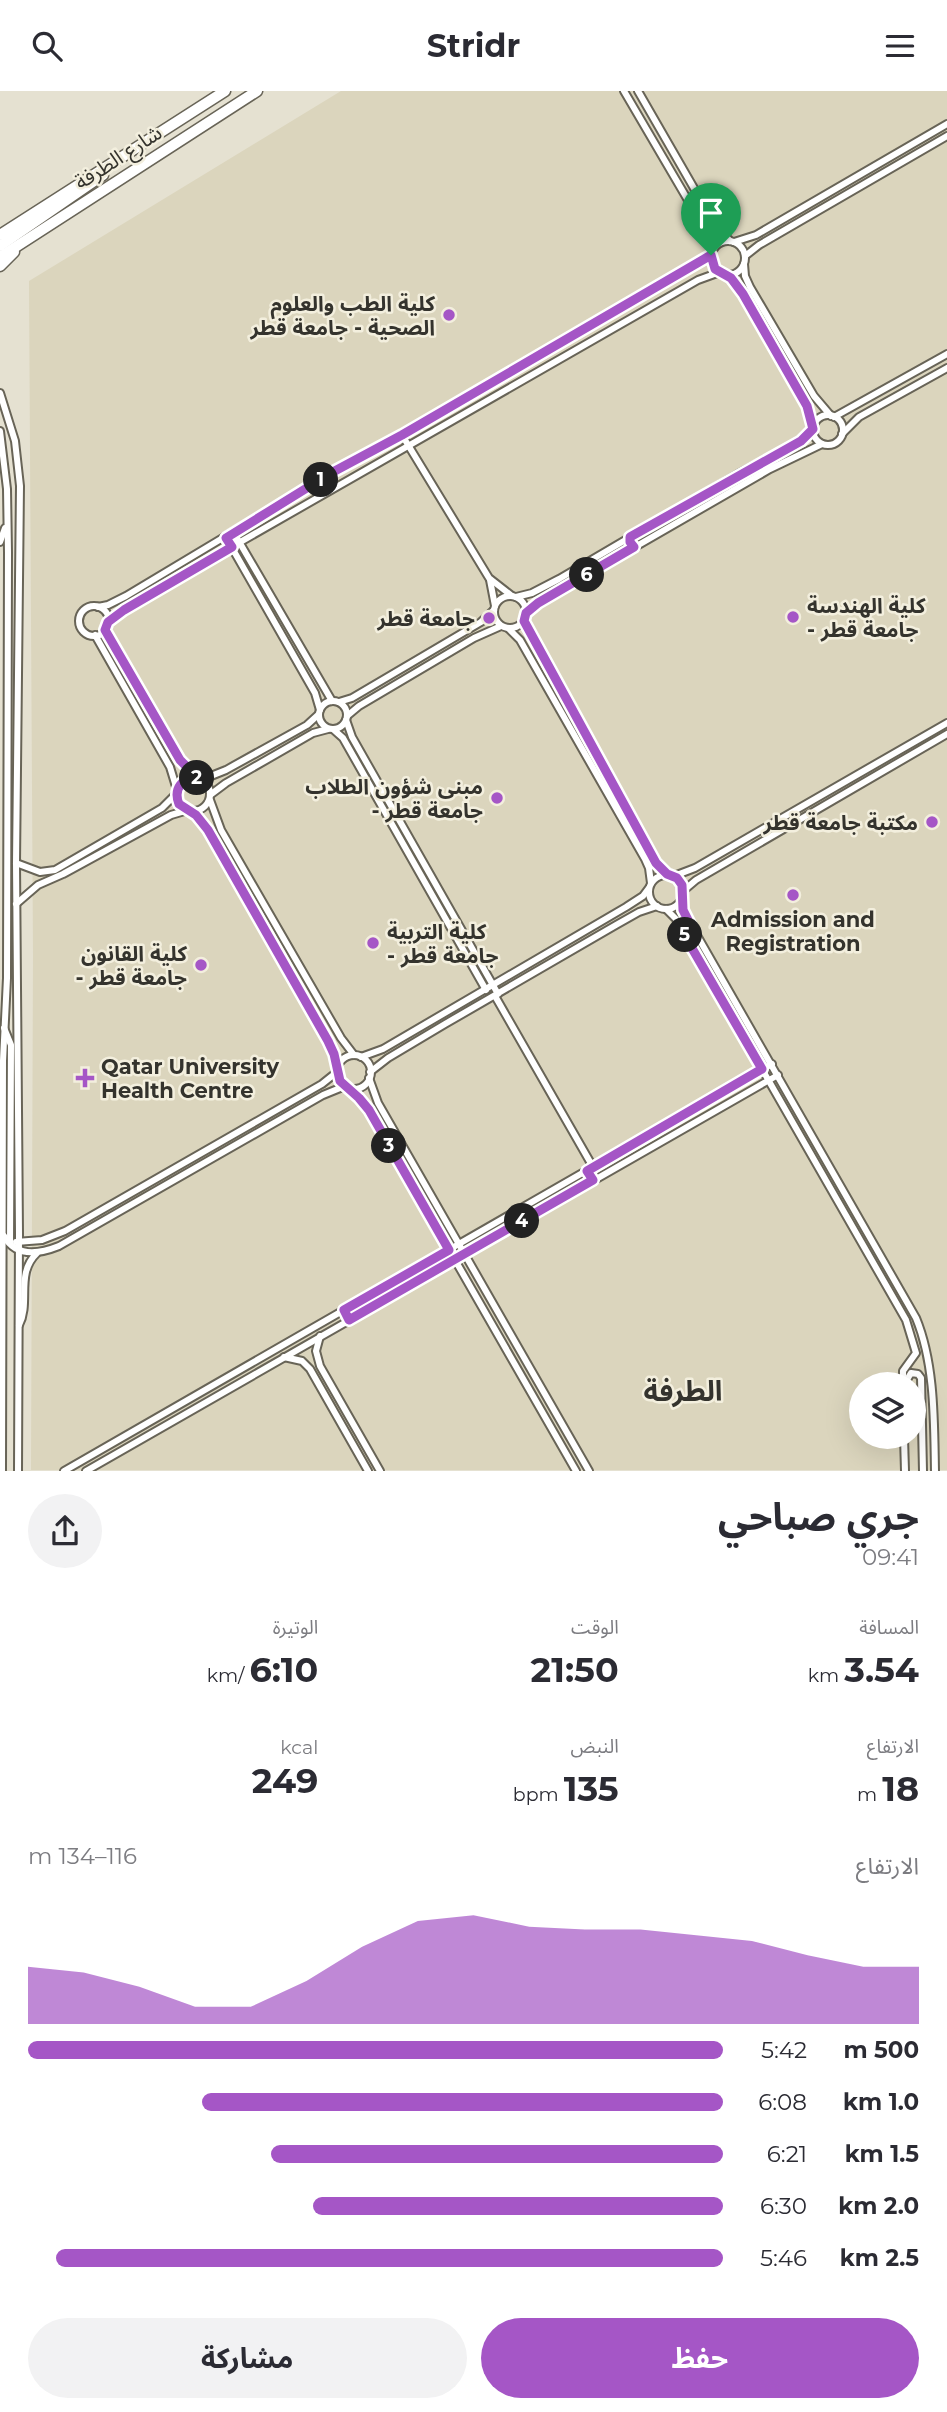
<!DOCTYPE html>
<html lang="ar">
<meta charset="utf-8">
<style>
:root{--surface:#fff;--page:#f2f2f3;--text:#2b2b33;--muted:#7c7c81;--accent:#a556c6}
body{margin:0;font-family:Montserrat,"Noto Sans Arabic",sans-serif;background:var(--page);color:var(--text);direction:rtl;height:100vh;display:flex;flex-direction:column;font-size:26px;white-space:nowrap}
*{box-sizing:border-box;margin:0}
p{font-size:23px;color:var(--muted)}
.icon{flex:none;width:38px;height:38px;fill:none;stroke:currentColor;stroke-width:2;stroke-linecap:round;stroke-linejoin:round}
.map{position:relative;height:1380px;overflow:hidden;direction:ltr}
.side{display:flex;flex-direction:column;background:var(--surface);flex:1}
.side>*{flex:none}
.controls{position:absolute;left:849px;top:1281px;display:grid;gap:14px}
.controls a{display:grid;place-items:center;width:77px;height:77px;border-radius:50%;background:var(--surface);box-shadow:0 7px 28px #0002;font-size:35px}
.pin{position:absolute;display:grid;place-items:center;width:60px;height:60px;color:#fff;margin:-72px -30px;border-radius:50% 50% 50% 0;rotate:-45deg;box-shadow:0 0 7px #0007}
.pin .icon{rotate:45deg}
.km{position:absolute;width:35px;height:35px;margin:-18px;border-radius:50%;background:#222;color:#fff;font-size:19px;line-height:35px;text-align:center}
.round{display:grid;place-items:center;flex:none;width:74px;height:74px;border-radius:37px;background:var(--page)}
.overview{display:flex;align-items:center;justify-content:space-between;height:119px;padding:0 28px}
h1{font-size:38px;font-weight:700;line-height:52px}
.stats{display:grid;grid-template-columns:repeat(3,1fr);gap:10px;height:119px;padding:7px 28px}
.stats div{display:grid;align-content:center}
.stats b{font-size:35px;font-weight:700}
.stats small{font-size:19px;font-weight:400}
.stats p{font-size:19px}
.chart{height:196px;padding:14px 28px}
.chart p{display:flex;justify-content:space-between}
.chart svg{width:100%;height:126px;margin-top:7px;fill:var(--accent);opacity:.7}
.button{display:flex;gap:14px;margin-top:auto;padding:14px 28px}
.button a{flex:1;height:80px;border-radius:42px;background:var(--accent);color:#fff;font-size:28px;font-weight:700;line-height:80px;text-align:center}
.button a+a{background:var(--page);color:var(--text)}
ul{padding:0 28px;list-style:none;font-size:23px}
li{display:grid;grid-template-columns:112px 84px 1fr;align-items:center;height:52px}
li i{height:18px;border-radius:9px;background:var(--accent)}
header{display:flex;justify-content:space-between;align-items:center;height:91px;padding:0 28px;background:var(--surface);font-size:32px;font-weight:700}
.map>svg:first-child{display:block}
.built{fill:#dbd5bd;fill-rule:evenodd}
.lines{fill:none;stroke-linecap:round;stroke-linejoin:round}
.minor-casing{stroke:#686457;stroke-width:10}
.primary-casing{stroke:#686457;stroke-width:13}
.minor{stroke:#fff;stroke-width:6}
.primary{stroke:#fff;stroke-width:10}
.route-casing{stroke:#fff;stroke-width:14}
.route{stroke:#a556c6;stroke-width:9}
.poi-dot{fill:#a556c6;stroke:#f3efde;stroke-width:2.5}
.labels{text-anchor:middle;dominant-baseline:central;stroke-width:5;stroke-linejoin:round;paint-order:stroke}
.street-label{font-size:21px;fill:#34332d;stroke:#f3efde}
.poi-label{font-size:21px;font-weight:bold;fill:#34332d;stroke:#f3efde;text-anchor:end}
.district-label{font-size:28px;font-weight:bold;fill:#34332d;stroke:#f3efde}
</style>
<header><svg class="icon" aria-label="menu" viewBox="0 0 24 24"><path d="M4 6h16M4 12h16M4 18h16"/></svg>Stridr<svg class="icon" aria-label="search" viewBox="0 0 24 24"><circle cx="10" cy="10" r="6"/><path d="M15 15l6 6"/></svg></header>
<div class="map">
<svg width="947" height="1380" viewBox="0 0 947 1380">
<rect width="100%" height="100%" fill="#e5e1d1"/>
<!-- built -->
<path class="built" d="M341,0H947V1379H31L33,864L29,190ZM861,1293H914V1346H861Z"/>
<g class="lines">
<!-- minor casing -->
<g class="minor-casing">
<g id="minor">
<path d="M624,0L706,140L712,160"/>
<path d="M638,0L714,132L730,150"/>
<circle cx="728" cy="167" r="17"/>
<path d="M734,151L756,144L947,33"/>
<path d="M745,165L759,154L947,45"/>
<path d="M744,173L745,185L750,196L814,305L831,325"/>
<path d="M725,183C744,197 809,311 813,334"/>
<path d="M0,302L15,350L20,395L16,772L19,1142L18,1380"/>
<circle cx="828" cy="339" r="15"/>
<path d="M834,326L947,263"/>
<path d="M0,340L7,398L8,461L7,887L3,970L2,1380"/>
<path d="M842,343L859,326L947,277"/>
<path d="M402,344L489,487L512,505"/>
<path d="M234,442L332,610"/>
<path d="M0,451L5,437"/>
<path d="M231,455L315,602L320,619"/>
<path d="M490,489L495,515"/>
<circle cx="510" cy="521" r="16"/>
<path d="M516,506L532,502L559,488L738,383L801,350L813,338"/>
<circle cx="94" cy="530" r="15"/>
<path d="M98,516L108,514L126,505L331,382L402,344L711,164"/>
<path d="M526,522L538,512L770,378L822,353"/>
<path d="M524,530L651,764L657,774L667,783"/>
<path d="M108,531L132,513L698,189L720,181"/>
<path d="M509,538L520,549L645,768L649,777L651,792"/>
<path d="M105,539L180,669L198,687"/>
<path d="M95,544L170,676L177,699"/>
<circle cx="333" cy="624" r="14"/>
<path d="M339,611L352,607L481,531L494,519"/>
<path d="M347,625L359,615L474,547L501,535"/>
<path d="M346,629L352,646L498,903"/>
<path d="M334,639L343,647L486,899"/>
<circle cx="193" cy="703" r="17"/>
<path d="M201,689L226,679L307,634L318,624"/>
<path d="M210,704L226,692L313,642L328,638"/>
<path d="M210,709L221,739L341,947L354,964"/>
<path d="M191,720L208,739L320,936L331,957L337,977"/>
<path d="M16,772L40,781L55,779L162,717L177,702"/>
<circle cx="666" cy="801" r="17"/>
<path d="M674,785L695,777L947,632"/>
<path d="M683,800L696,789L947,643"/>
<path d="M682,807L683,819L691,834L916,1227C935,1273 934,1330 935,1380"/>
<path d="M16,813L38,794L63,783L171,724L188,719"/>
<path d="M666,818L676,828L906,1229L916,1262L903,1280V1293"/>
<path d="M495,905L593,1076"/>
<path d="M4,937L11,954L10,1152"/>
<circle cx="354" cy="981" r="17"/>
<path d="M361,966L383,958L626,816L643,805L649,797"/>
<path d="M370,981L388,967L445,933L616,834L639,821L657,815"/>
<path d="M369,987L378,1012L589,1380"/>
<path d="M348,997L369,1019L576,1380"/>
<path d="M4,1145C16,1167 39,1163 59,1155L323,1004L345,995"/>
<path d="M16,1151L42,1149L65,1140L322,993L337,981"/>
<path d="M19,1234C31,1211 15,1183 37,1162"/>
<path d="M320,1245L316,1260L320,1275L380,1380"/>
<path d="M284,1266L302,1270L310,1278L368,1380"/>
<path d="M905,1292L911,1282L918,1283L921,1287L923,1380"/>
<path d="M904,1346L905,1380"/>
<path d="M64,1380L772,973"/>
<path d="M86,1380L778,984"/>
</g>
</g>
<!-- primary casing -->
<g class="primary-casing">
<g id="primary">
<path d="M0,144L225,0"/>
<path d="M0,155L103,84"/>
<path d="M0,166L257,0"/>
<path d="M0,175L14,161"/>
</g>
</g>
<!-- minor -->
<use href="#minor" class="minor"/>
<!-- primary -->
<use href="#primary" class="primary"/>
</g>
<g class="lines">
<!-- route casing -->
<g class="route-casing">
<path id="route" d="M711,164L715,178L731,187L743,203L807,315L813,338L801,350L630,446V451L634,456L538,512L526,522L524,530L656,772L667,783L677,787L682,794L683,819L691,835L682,840L762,978L587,1080L593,1089L349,1229L344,1219L449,1159L369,1019L359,1007L340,990L334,963L328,950L208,739L196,724L179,713C173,698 182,686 198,687L180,669L105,539L108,531L124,519L232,456L226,447L331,382L402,344Z"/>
</g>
<!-- route -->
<use href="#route" class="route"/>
</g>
<!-- markers -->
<g class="poi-dot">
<circle cx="449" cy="224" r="7"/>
<circle cx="793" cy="526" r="7"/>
<circle cx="489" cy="527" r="7"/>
<circle cx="497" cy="707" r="7"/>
<circle cx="932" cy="731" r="7"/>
<circle cx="793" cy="804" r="7"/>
<circle cx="373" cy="852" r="7"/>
<circle cx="201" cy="874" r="7"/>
<path d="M81.5 976.5h7v7h7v7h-7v7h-7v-7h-7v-7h7z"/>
</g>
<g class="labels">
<!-- street labels -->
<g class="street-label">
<text transform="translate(118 66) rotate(-33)">شارع الطرفة</text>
</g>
<!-- poi labels -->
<g class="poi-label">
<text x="435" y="212">كلية الطب والعلوم<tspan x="435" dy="24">الصحية - جامعة قطر</tspan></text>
<text x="807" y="514" text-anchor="start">كلية الهندسة<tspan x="807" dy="24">- جامعة قطر</tspan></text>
<text x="475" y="527">جامعة قطر</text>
<text x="483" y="695">مبنى شؤون الطلاب<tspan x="483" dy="24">- جامعة قطر</tspan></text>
<text x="918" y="731">مكتبة جامعة قطر</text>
<text x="793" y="828" text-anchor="middle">Admission and<tspan x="793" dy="24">Registration</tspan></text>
<text x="387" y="840" text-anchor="start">كلية التربية<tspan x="387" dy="24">- جامعة قطر</tspan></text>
<text x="187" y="862">كلية القانون<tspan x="187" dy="24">- جامعة قطر</tspan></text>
<text x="101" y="975" text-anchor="start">Qatar University<tspan x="101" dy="24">Health Centre</tspan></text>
</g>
<!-- district labels -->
<g class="district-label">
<text x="683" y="1300">الطرفة</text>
</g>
</g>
</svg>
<div class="controls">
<a><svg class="icon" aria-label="layers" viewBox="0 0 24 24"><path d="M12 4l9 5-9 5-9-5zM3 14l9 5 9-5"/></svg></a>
</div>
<div class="pin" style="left:711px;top:164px;background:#1e9e55"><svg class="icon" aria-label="arrive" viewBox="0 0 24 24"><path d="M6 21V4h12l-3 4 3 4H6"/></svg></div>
<b class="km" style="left:321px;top:389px">1</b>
<b class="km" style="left:197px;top:687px">2</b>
<b class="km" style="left:389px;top:1055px">3</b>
<b class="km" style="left:522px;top:1130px">4</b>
<b class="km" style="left:685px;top:844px">5</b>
<b class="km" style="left:587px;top:484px">6</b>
</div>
<section class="side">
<div class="overview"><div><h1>جري صباحي</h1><p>09:41</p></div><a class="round"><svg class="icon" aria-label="share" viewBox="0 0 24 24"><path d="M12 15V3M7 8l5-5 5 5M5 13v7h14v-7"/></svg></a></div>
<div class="stats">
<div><p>المسافة</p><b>3.54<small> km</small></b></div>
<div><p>الوقت</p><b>21:50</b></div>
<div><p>الوتيرة</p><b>6:10<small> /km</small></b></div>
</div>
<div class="stats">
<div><p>الارتفاع</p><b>18<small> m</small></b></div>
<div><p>النبض</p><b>135<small> bpm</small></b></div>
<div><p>kcal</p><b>249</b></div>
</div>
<div class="chart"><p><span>الارتفاع</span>116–134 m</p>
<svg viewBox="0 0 160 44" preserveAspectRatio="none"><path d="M0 44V24L10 26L20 31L30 38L40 38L50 29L60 17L70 8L80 6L90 10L100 11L110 11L120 13L130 15L140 20L150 24L160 24V44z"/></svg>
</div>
<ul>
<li><b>500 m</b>5:42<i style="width:100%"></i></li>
<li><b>1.0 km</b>6:08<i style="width:75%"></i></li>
<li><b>1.5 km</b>6:21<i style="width:65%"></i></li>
<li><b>2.0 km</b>6:30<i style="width:59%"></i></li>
<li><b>2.5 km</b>5:46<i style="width:96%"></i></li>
</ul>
<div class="button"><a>حفظ</a><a>مشاركة</a></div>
</section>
